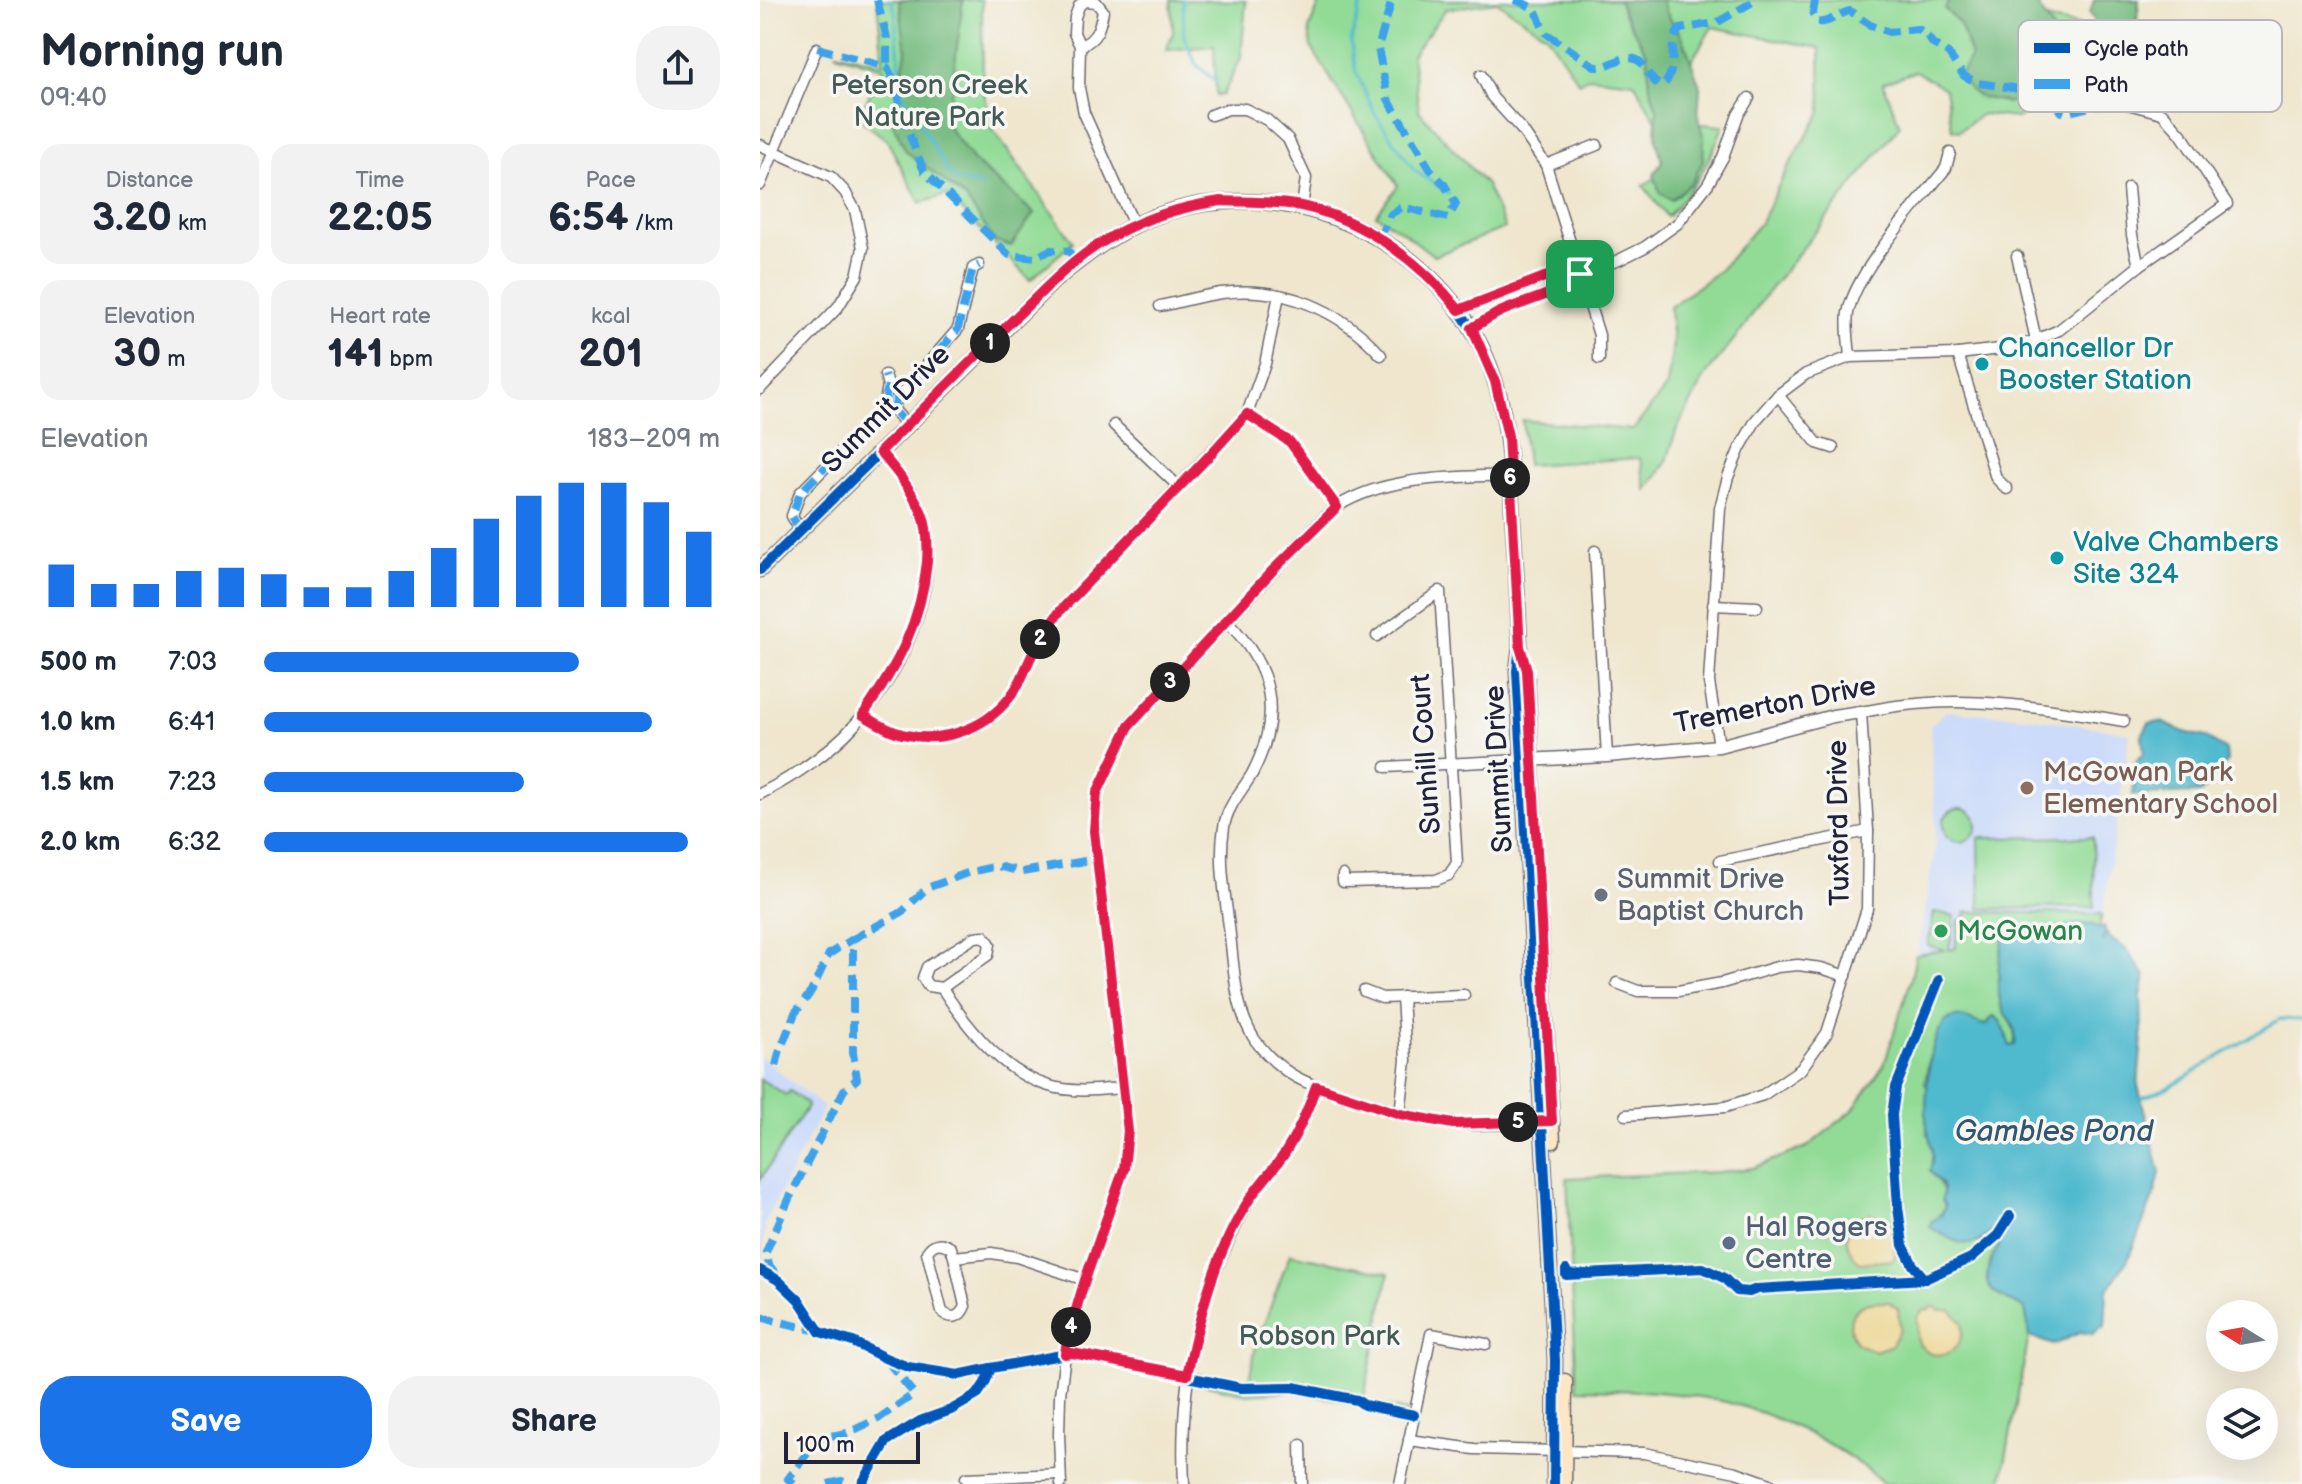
<!DOCTYPE html>
<meta charset="utf-8">
<style>
:root{--surface:#fff;--page:#f2f2f3;--text:#1f2937;--muted:#747a83;--accent:#1a73e8}
body{margin:0;font-family:"Balsamiq Sans",sans-serif;background:var(--page);color:var(--text);height:100vh;display:flex;flex-direction:column;font-size:30px;white-space:nowrap}
*{box-sizing:border-box;margin:0}
p{font-size:26px;color:var(--muted)}
.icon{flex:none;width:44px;height:44px;fill:none;stroke:currentColor;stroke-width:2;stroke-linecap:round;stroke-linejoin:round}
.map{position:relative;flex:1;overflow:hidden}
.drawer{display:flex;flex-direction:column;background:var(--surface);width:760px}
.drawer>*{flex:none}
.needle{width:52px;rotate:281deg}
.buttons{position:absolute;left:1446px;top:1300px;display:grid;gap:16px}
.buttons a{display:grid;place-items:center;width:72px;height:72px;border-radius:50%;background:var(--surface);box-shadow:0 8px 32px #0002;font-size:40px}
.scale{position:absolute;left:24px;bottom:20px;width:136px;box-sizing:border-box;padding-left:8px;border:4px solid #22223b;border-top:0;font-size:22px;line-height:28px;white-space:nowrap;color:#22223b;-webkit-text-stroke:6px #f6f6f2;paint-order:stroke}
.pin{position:absolute;display:grid;place-items:center;width:68px;height:68px;color:#fff;margin:-34px;border-radius:16px;box-shadow:0 4px 12px #0006}
.km{position:absolute;width:40px;height:40px;margin:-20px;border-radius:50%;background:#222;color:#fff;font-size:22px;line-height:40px;text-align:center}
.round{display:grid;place-items:center;flex:none;width:84px;height:84px;border-radius:32px;background:var(--page)}
.head{display:flex;align-items:center;justify-content:space-between;height:136px;padding:0 40px}
h1{font-size:44px;font-weight:600;line-height:60px}
.figures{display:grid;grid-template-columns:repeat(3,1fr);gap:12px;height:136px;padding:8px 40px}
.figures div{display:grid;align-content:center;border-radius:20px;background:var(--page);text-align:center}
.figures b{font-size:40px;font-weight:600}
.figures small{font-size:22px;font-weight:400}
.figures p{font-size:22px}
.chart{height:224px;padding:16px 40px}
.chart p{display:flex;justify-content:space-between}
.chart svg{width:100%;height:144px;margin-top:8px;stroke:var(--accent);stroke-width:6}
.primary-button{display:flex;gap:16px;margin-top:auto;padding:16px 40px}
.primary-button a{flex:1;height:92px;border-radius:32px;background:var(--accent);color:#fff;font-size:32px;font-weight:600;line-height:92px;text-align:center}
.primary-button a+a{background:var(--page);color:var(--text)}
ul{padding:0 40px;list-style:none;font-size:26px}
li{display:grid;grid-template-columns:128px 96px 1fr;align-items:center;height:60px}
li i{height:20px;border-radius:10px;background:var(--accent)}
main{display:flex;flex:1;min-height:0}
.map>svg:first-child{display:block}
.built{fill:#ccdbfa}
.green{fill:#92db96;stroke:#5a7e68;stroke-width:2}
.forest{fill:#75bb7f;stroke:#4c6e5d;stroke-width:2}
.sand{fill:#eeda9e;stroke:#887e6c;stroke-width:2}
.water{fill:#50b9ce;stroke:#396e84;stroke-width:2}
.lines{fill:none;stroke-linecap:round;stroke-linejoin:round}
.stream{stroke:#50b9ce;stroke-width:3}
.minor-casing{stroke:#6a676e;stroke-width:13}
.tertiary-casing{stroke:#6a676e;stroke-width:15}
.secondary-casing{stroke:#6a676e;stroke-width:17}
.minor{stroke:#fff;stroke-width:10}
.tertiary{stroke:#fff;stroke-width:12}
.secondary{stroke:#fce6c4;stroke-width:14}
.quiet{stroke:#3ea2ec;stroke-width:8;stroke-dasharray:16 8;stroke-linecap:butt}
.cycleway-casing{stroke:#f6f6f2;stroke-width:15}
.cycleway{stroke:#0057b8;stroke-width:10}
.route-casing{stroke:#fff;stroke-width:16}
.route{stroke:#e11d48;stroke-width:10}
.culture-dot{fill:#0f9aa8;stroke:#f6f6f2;stroke-width:3}
.education-dot{fill:#8d6e63;stroke:#f6f6f2;stroke-width:3}
.worship-dot{fill:#6b7280;stroke:#f6f6f2;stroke-width:3}
.leisure-dot{fill:#2e9e5b;stroke:#f6f6f2;stroke-width:3}
.service-dot{fill:#5c6f8a;stroke:#f6f6f2;stroke-width:3}
.labels{text-anchor:middle;dominant-baseline:central;stroke-width:7;stroke-linejoin:round;paint-order:stroke}
.park-label{font-size:28px;fill:#445a56;stroke:#f6f6f2}
.culture-label{font-size:28px;fill:#0d838f;stroke:#f6f6f2;text-anchor:start}
.street-label{font-size:28px;fill:#22223b;stroke:#f6f6f2}
.education-label{font-size:28px;fill:#785e54;stroke:#f6f6f2;text-anchor:start}
.worship-label{font-size:28px;fill:#5b616d;stroke:#f6f6f2;text-anchor:start}
.leisure-label{font-size:28px;fill:#27864d;stroke:#f6f6f2;text-anchor:start}
.service-label{font-size:28px;fill:#4e5e75;stroke:#f6f6f2;text-anchor:start}
.water-label{font-size:30px;font-style:italic;fill:#32576e;stroke:#f6f6f2}
.key{fill:#f6f6f2;stroke:#b6b6bb;stroke-width:2}
.key-label{font-size:22px;fill:#22223b}
</style>
<main>
<section class="drawer">
<div class="head"><div><h1>Morning run</h1><p>09:40</p></div><a class="round"><svg class="icon" aria-label="share" viewBox="0 0 24 24"><path d="M12 15V3M7 8l5-5 5 5M5 13v7h14v-7"/></svg></a></div>
<div class="figures">
<div><p>Distance</p><b>3.20<small> km</small></b></div>
<div><p>Time</p><b>22:05</b></div>
<div><p>Pace</p><b>6:54<small> /km</small></b></div>
</div>
<div class="figures">
<div><p>Elevation</p><b>30<small> m</small></b></div>
<div><p>Heart rate</p><b>141<small> bpm</small></b></div>
<div><p>kcal</p><b>201</b></div>
</div>
<div class="chart"><p><span>Elevation</span>183–209 m</p>
<svg viewBox="0 0 160 44" preserveAspectRatio="none"><path d="M5 44V31M15 44V37M25 44V37M35 44V33M45 44V32M55 44V34M65 44V38M75 44V38M85 44V33M95 44V26M105 44V17M115 44V10M125 44V6M135 44V6M145 44V12M155 44V21"/></svg>
</div>
<ul>
<li><b>500 m</b>7:03<i style="width:69%"></i></li>
<li><b>1.0 km</b>6:41<i style="width:85%"></i></li>
<li><b>1.5 km</b>7:23<i style="width:57%"></i></li>
<li><b>2.0 km</b>6:32<i style="width:93%"></i></li>
</ul>
<div class="primary-button"><a>Save</a><a>Share</a></div>
</section>
<div class="map">
<svg width="1542" height="1484" viewBox="0 0 1542 1484">
<rect width="100%" height="100%" fill="#f6f6f2"/>
<filter id="ink" filterUnits="userSpaceOnUse"><feTurbulence type="fractalNoise" baseFrequency=".0125" numOctaves="2"/><feDisplacementMap in="SourceGraphic" scale="16" xChannelSelector="R" yChannelSelector="G"/><feConvolveMatrix kernelMatrix="1 2 1 2 8 2 1 2 1" color-interpolation-filters="sRGB"/></filter>
<filter id="wash" filterUnits="userSpaceOnUse"><feTurbulence type="fractalNoise" baseFrequency=".006" numOctaves="4" result="noise"/><feDisplacementMap in="SourceGraphic" scale="32" xChannelSelector="R" yChannelSelector="G"/><feGaussianBlur stdDeviation="1.8" result="paint"/><feColorMatrix in="noise" values="0 0 0 0 0 0 0 0 0 0 0 0 0 0 0 0 0 1.4 0 .05"/><feComposite in="paint" operator="in"/></filter>
<g filter="url(#wash)">
<rect width="100%" height="100%" fill="#efe6cd"/>
<!-- built -->
<g class="built">
<path d="M1186,711L1269,717L1370,733L1343,914L1205,913L1198,949L1157,954L1176,843L1170,726Z"/>
<path d="M0,1054L3,1059L64,1107L5,1223L0,1292Z"/>
</g>
<!-- green -->
<g class="green">
<path d="M117,0H222L223,88L233,130L313,242L270,280L187,195L160,203L127,140L98,118L123,68L76,54V52L123,63Z"/>
<path d="M411,0L486,1L481,58L463,95H456L454,46L406,50L413,33Z"/>
<path d="M561,0H1186L1364,34L1307,53L1293,100L1257,118L1222,114L1199,131L1192,129L1185,89L1156,71L1123,83L1140,125L1004,297L984,327L945,376L916,431L907,461L886,491L880,458L767,465L762,420L873,430L907,386L913,344L910,307L960,270L1000,223L1028,167L1061,112L1060,48L952,27L923,75L921,122L963,126C949,164 934,188 907,217L883,185L901,175V130L874,82L829,77L819,83L787,35L737,2L686,9L652,55L659,111L726,185L745,228L674,256L643,232L616,215L638,186L551,47L549,29Z"/>
<circle cx="1200" cy="825" r="17"/>
<path d="M1333,837L1334,907L1220,909L1219,838Z"/>
<path d="M1174,912L1195,916L1189,950L1195,949L1199,920H1204L1206,912L1342,914L1339,929C1322,916 1293,932 1273,932C1264,931 1255,930 1246,928C1240,951 1234,981 1241,1005C1245,1021 1258,1022 1254,1046H1250L1241,1022L1235,1016L1231,1017L1225,1025L1195,1017L1183,1025L1168,1064L1165,1083L1169,1091L1166,1116L1168,1133L1173,1144V1160L1170,1171C1185,1188 1196,1206 1171,1222L1170,1227C1184,1236 1207,1251 1224,1239C1232,1234 1239,1223 1246,1216L1252,1218C1246,1237 1212,1276 1235,1293C1244,1299 1255,1302 1264,1308L1266,1313L1269,1336L1241,1484H1124C1087,1448 1016,1414 966,1402C918,1391 866,1390 817,1389L807,1178L961,1172L993,1168L1047,1147L1092,1111L1124,1065L1151,979L1156,955L1186,950L1168,946Z"/>
<path d="M0,1079L26,1095L30,1091L46,1103L47,1107L0,1180Z"/>
<path d="M530,1254L629,1273L603,1402L647,1411L646,1415L536,1391L487,1394L434,1382L436,1374L488,1385L496,1346Z"/>
</g>
<!-- forest -->
<g class="forest">
<path d="M139,0H203L187,125L213,161L274,213L251,246L235,241L206,199L146,151L132,121L146,52Z"/>
<path d="M859,0H902L906,12L923,38L940,87L938,118L944,139L943,161L932,182L911,200L900,193L894,175L902,161L896,139L897,110L890,87L887,53L863,12Z"/>
<path d="M1189,0H1274L1291,26L1301,49L1293,77L1283,96L1259,98L1248,103C1239,100 1228,100 1220,97C1211,93 1205,83 1199,76L1211,57L1200,24L1185,9Z"/>
<path d="M1334,0H1379L1377,21L1364,43L1343,34L1330,13Z"/>
</g>
<!-- sand -->
<g class="sand">
<path d="M1109,1214L1128,1219L1134,1226L1135,1255L1133,1260L1100,1263C1089,1252 1085,1244 1088,1229L1100,1217Z"/>
<path d="M1129,1302L1138,1309L1140,1329L1132,1345L1115,1351L1097,1344C1088,1332 1086,1313 1103,1305C1110,1301 1121,1302 1129,1302Z"/>
<path d="M1171,1307L1178,1308L1179,1310H1191L1202,1322C1205,1343 1192,1358 1171,1354C1151,1344 1159,1333 1157,1317L1163,1310H1169Z"/>
</g>
<!-- water -->
<g class="water">
<path d="M1401,722L1424,732L1445,737L1466,750L1467,762L1441,793L1373,795L1376,761L1384,753L1382,735L1389,723Z"/>
<path d="M1321,924L1333,925L1339,929L1344,927L1345,929L1343,942L1347,933L1350,938L1366,949L1385,976L1381,996L1382,1037L1378,1086L1400,1173L1395,1193L1368,1259L1347,1291L1345,1326L1332,1334L1321,1332L1293,1345L1269,1336L1266,1313L1264,1308C1254,1302 1238,1298 1231,1289C1218,1272 1244,1237 1252,1220L1251,1216H1246C1216,1251 1208,1251 1170,1227L1171,1222L1182,1214L1185,1206L1182,1200C1186,1180 1178,1184 1170,1171C1177,1146 1166,1139 1166,1117C1166,1098 1167,1021 1195,1017C1205,1015 1216,1023 1225,1025L1228,1024L1232,1016C1245,1020 1245,1034 1250,1046L1255,1045C1258,1021 1245,1021 1241,1004C1235,981 1240,952 1246,928L1273,932Z"/>
</g>
<g class="lines">
<!-- stream -->
<g class="stream">
<path d="M131,0L135,12L142,93L188,171L197,180L222,186"/>
<path d="M423,0L424,36L436,64L457,83"/>
<path d="M602,0L591,41L596,72L615,114L654,170L689,194"/>
<path d="M1382,1098L1410,1087L1520,1019L1542,1020"/>
</g>
</g>
</g>
<g filter="url(#ink)">
<g class="lines">
<!-- minor casing -->
<g class="minor-casing">
<g id="minor">
<path d="M320,46C337,40 340,27 343,11L336,2L327,1L322,3L319,6L315,17L314,33L320,46L319,88L324,113L374,225"/>
<path d="M721,75L732,97L762,130L786,165L839,335V359"/>
<path d="M451,115L468,109H485L507,120L528,139L546,178L542,207"/>
<path d="M0,145L71,177L85,192L95,210L103,248L97,276L78,307L0,389"/>
<path d="M786,165L837,145"/>
<path d="M0,185L57,48"/>
<path d="M1368,188L1372,235L1379,266"/>
<path d="M1257,256L1276,340"/>
<path d="M400,306C420,302 440,296 461,293C522,285 580,309 621,355"/>
<path d="M699,310L795,273L806,271L820,274"/>
<path d="M712,328L740,312L799,289L811,283L820,274L859,260L885,247L917,224L948,184L963,157L978,115L989,98"/>
<path d="M1198,354L1236,478L1247,489"/>
<path d="M1090,357C1089,343 1086,326 1088,313C1096,270 1158,204 1186,168L1190,153"/>
<path d="M1018,395L1057,443L1073,448"/>
<path d="M487,414L530,442L577,507"/>
<path d="M147,425L134,410L136,400L198,329L213,268L219,265"/>
<path d="M354,425L419,487"/>
<path d="M40,531L32,516L40,493L124,408L128,385L125,375"/>
<path d="M835,551L847,756"/>
<path d="M953,605L997,607"/>
<path d="M467,621C513,668 523,714 492,774C482,791 467,806 464,827C458,863 466,899 470,935C474,969 475,1010 495,1040C503,1051 514,1062 525,1070C542,1083 565,1089 586,1096C620,1107 654,1119 691,1123C721,1127 757,1123 787,1121"/>
<path d="M103,715C115,722 128,731 142,734C185,745 231,727 255,690C263,678 267,664 274,651C281,636 291,623 301,610L487,414L505,364L519,295"/>
<path d="M959,746L949,682L960,508L968,477L980,448L996,420L1018,395L1046,374L1090,357L1198,354L1258,347L1276,340L1299,330L1379,266L1467,204L1421,134L1402,113L1364,103"/>
<path d="M626,767L762,760"/>
<path d="M0,794C31,778 60,759 85,735C137,684 182,591 163,518C157,493 137,471 120,452"/>
<path d="M960,861L1108,831"/>
<path d="M583,875V882L676,880L689,875L697,863L680,591L617,636"/>
<path d="M857,983L878,991H918L962,983L1017,967L1038,965L1061,968L1086,976"/>
<path d="M182,988L228,955L230,944L224,936L215,937L167,967L163,978L168,986L182,988C206,1026 243,1073 289,1086C313,1093 338,1090 362,1088"/>
<path d="M604,991L622,998L704,995"/>
<path d="M640,1114L646,1060L642,997"/>
<path d="M866,1115L965,1107L1003,1095L1041,1069L1067,1033L1107,909L1108,831L1101,712C1119,709 1137,705 1156,704C1225,697 1296,710 1364,721"/>
<path d="M194,1257L205,1306C200,1318 192,1320 182,1312L167,1252C174,1241 182,1242 191,1248L194,1257L231,1253L257,1257L325,1280"/>
<path d="M649,1440L714,1449L884,1453L976,1472L1010,1484"/>
<path d="M541,1445L542,1484"/>
<path d="M206,1478L300,1474"/>
<path d="M301,1484L299,1435L300,1395L307,1339L325,1280L364,1169L368,1131L334,831L337,793L369,726L555,527C562,520 570,512 578,506C628,475 693,478 750,475"/>
<path d="M424,1484C419,1379 437,1294 489,1201C497,1186 511,1172 522,1157C538,1135 547,1111 556,1086"/>
<path d="M640,1484L671,1334L726,1344"/>
</g>
</g>
<!-- tertiary casing -->
<g class="tertiary-casing">
<path id="tertiary" d="M765,760L847,756L959,746L1073,716L1101,712"/>
</g>
<!-- secondary casing -->
<g class="secondary-casing">
<g id="secondary">
<path d="M0,570L295,280C330,252 364,225 408,212C541,172 693,248 735,381C748,422 750,465 752,507C755,554 758,600 760,647L757,671L762,760L795,1360L794,1484"/>
<path d="M767,678L774,813"/>
<path d="M780,922L793,1141"/>
<path d="M804,1484L805,1381"/>
</g>
</g>
<!-- minor -->
<use href="#minor" class="minor"/>
<!-- tertiary -->
<use href="#tertiary" class="tertiary"/>
<!-- secondary -->
<use href="#secondary" class="secondary"/>
<!-- quiet -->
<g class="quiet">
<path d="M117,0L127,38V67"/>
<path d="M755,0C785,11 772,12 787,34L836,67C850,68 861,54 875,59C889,64 886,81 903,86C921,65 905,45 920,29L956,23L996,0"/>
<path d="M1055,0L1053,14L1057,22C1070,24 1078,13 1090,11L1110,25L1129,32L1158,29L1165,33L1173,44L1188,53L1204,76L1218,83L1268,90L1276,87L1301,69V79L1297,94L1300,111L1305,113L1347,103H1364"/>
<path d="M57,48L127,67L134,80L142,116L164,171L249,255L275,258L290,250L308,251L318,261"/>
<path d="M618,239L631,214L642,207L688,218L696,204L684,184L670,169L628,99L618,48L632,0"/>
<path d="M147,425L134,410L136,400L198,329L213,268L219,265"/>
<path d="M40,531L32,516L40,493L124,408L128,385L125,375"/>
<path d="M16,1066L19,1053L35,1013L51,992L69,954L93,939"/>
<path d="M16,1274L9,1265L6,1252L29,1199L84,1090L97,1079L93,1053V939L142,912L167,888L210,872L237,866L262,872L337,859"/>
<path d="M0,1317L58,1331"/>
<path d="M34,1484L28,1479L59,1438L87,1433L118,1419L154,1394L128,1362"/>
<path d="M68,1484L82,1481L88,1484"/>
</g>
<!-- cycleway casing -->
<g class="cycleway-casing">
<g id="cycleway">
<path d="M0,570L295,280C330,252 364,225 408,212C541,172 693,248 735,381C748,422 750,465 752,507C755,554 758,600 760,647L757,671L762,760L795,1360L794,1484"/>
<path d="M0,1270L18,1280L39,1300L60,1332L93,1342L125,1358L148,1367L198,1375L231,1368"/>
<path d="M806,1270V1275L943,1268L964,1278L977,1291L989,1292L997,1289L1165,1279L1211,1258L1238,1235L1250,1216"/>
<path d="M1165,1279L1153,1265L1143,1245L1138,1207L1132,1115L1136,1087L1179,980"/>
<path d="M102,1484L127,1441L160,1421L191,1410L217,1395L225,1383L231,1368L312,1353L481,1388L533,1387L597,1400L604,1405L654,1415"/>
</g>
</g>
<!-- cycleway -->
<use href="#cycleway" class="cycleway"/>
</g>
</g>
<g class="lines" filter="url(#ink)">
<!-- route casing -->
<g class="route-casing">
<path id="route" d="M461,201C487,202 515,201 541,206C603,219 661,262 699,310L795,273L806,271L820,274C799,295 766,300 740,312C730,317 721,323 712,328L735,381L748,436L760,647L767,670L792,1121L693,1124L640,1114L556,1086C548,1110 539,1131 525,1153C515,1168 502,1181 491,1197C456,1249 440,1314 427,1375L312,1353L305,1354L307,1339L325,1280L364,1169L368,1131L334,831L337,793L369,726L513,570L577,507L530,442L487,414L449,456L301,610C291,623 281,636 274,651C267,664 263,678 255,690C231,727 185,745 142,734C128,731 115,722 103,715C137,666 161,623 167,562C168,547 168,528 162,513C152,490 137,471 120,452C166,406 212,360 258,315C284,290 310,262 341,243C377,220 418,207 461,201Z"/>
</g>
<!-- route -->
<use href="#route" class="route"/>
</g>
<!-- markers -->
<g class="culture-dot">
<circle cx="1222" cy="364" r="8"/>
<circle cx="1297" cy="558" r="8"/>
</g>
<circle class="education-dot" cx="1267" cy="788" r="8"/>
<circle class="worship-dot" cx="841" cy="895" r="8"/>
<circle class="leisure-dot" cx="1181" cy="931" r="8"/>
<circle class="service-dot" cx="969" cy="1243" r="8"/>
<g class="labels">
<!-- park labels -->
<g class="park-label">
<text x="169" y="85">Peterson Creek<tspan x="169" dy="32">Nature Park</tspan></text>
<text x="559" y="1336">Robson Park</text>
</g>
<!-- culture labels -->
<g class="culture-label">
<text x="1238" y="348">Chancellor Dr<tspan x="1238" dy="32">Booster Station</tspan></text>
<text x="1313" y="542">Valve Chambers<tspan x="1313" dy="32">Site 324</tspan></text>
</g>
<!-- street labels -->
<g class="street-label">
<text transform="translate(126 409) rotate(-45)">Summit Drive</text>
<text transform="translate(1015 705) rotate(-11)">Tremerton Drive</text>
<text transform="translate(666 754) rotate(-94)">Sunhill Court</text>
<text transform="translate(739 769) rotate(-93)">Summit Drive</text>
<text transform="translate(1079 823) rotate(-91)">Tuxford Drive</text>
</g>
<!-- education labels -->
<g class="education-label">
<text x="1283" y="772">McGowan Park<tspan x="1283" dy="32">Elementary School</tspan></text>
</g>
<!-- worship labels -->
<g class="worship-label">
<text x="857" y="879">Summit Drive<tspan x="857" dy="32">Baptist Church</tspan></text>
</g>
<!-- leisure labels -->
<g class="leisure-label">
<text x="1197" y="931">McGowan</text>
</g>
<!-- service labels -->
<g class="service-label">
<text x="985" y="1227">Hal Rogers<tspan x="985" dy="32">Centre</tspan></text>
</g>
<!-- water labels -->
<g class="water-label">
<text x="1294" y="1132">Gambles Pond</text>
</g>
</g>
<!-- legend -->
<rect x="1258" y="20" width="264" height="92" rx="12" class="key"/>
<rect x="1274" y="43" width="36" height="10" fill="#0057b8"/>
<rect x="1274" y="79" width="36" height="10" fill="#3ea2ec"/>
<g class="key-label">
<text x="1324" y="56">Cycle path</text>
<text x="1324" y="92">Path</text>
</g>
</svg>
<div class="buttons">
<a><svg class="needle" viewBox="-14 -14 28 28"><path d="M0-13l5 13h-10z" fill="#e53935"/><path d="M0 13l5-13h-10z" fill="#747a83"/></svg></a>
<a><svg class="icon" aria-label="layers" viewBox="0 0 24 24"><path d="M12 4l9 5-9 5-9-5zM3 14l9 5 9-5"/></svg></a>
</div>
<div class="scale">100 m</div>
<div class="pin" style="left:820px;top:274px;background:#1e9e55"><svg class="icon" aria-label="arrive" viewBox="0 0 24 24"><path d="M6 21V4h12l-3 4 3 4H6"/></svg></div>
<b class="km" style="left:230px;top:343px">1</b>
<b class="km" style="left:280px;top:639px">2</b>
<b class="km" style="left:410px;top:682px">3</b>
<b class="km" style="left:311px;top:1327px">4</b>
<b class="km" style="left:758px;top:1122px">5</b>
<b class="km" style="left:750px;top:478px">6</b>
</div>
</main>
